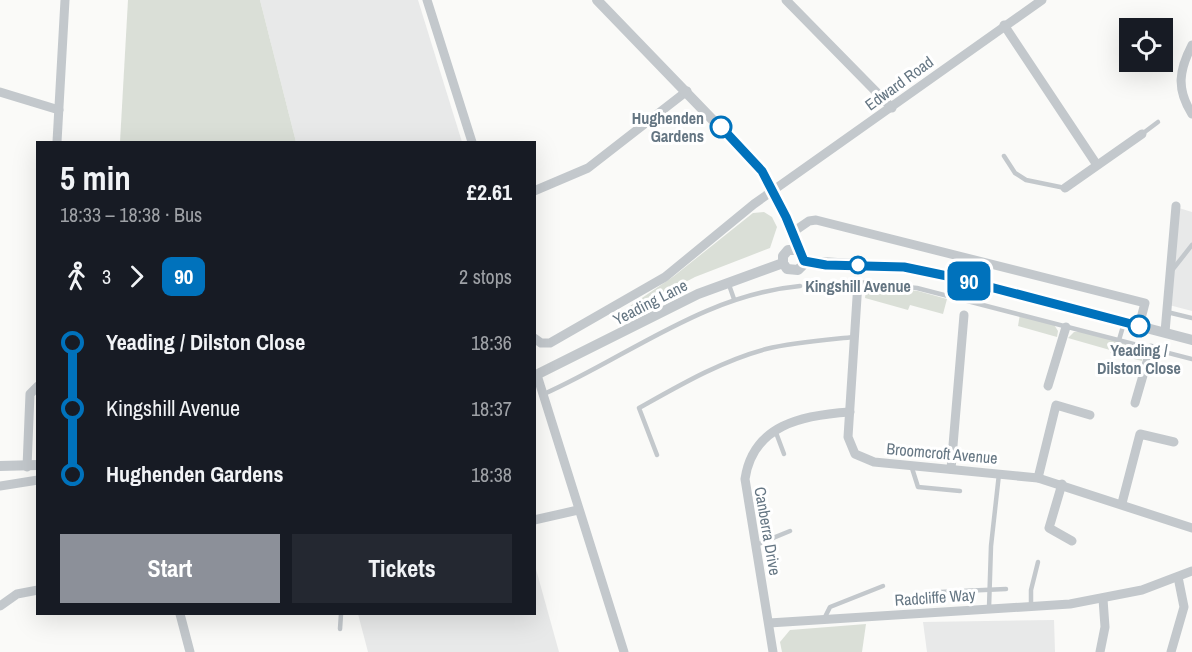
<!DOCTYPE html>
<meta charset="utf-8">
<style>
:root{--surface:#171b24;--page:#242831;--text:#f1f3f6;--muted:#9ea1a6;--accent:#8c9099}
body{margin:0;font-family:"Archivo Narrow",sans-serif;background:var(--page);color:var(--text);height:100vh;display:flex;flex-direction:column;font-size:22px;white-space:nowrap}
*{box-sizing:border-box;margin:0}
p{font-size:20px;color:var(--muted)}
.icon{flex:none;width:33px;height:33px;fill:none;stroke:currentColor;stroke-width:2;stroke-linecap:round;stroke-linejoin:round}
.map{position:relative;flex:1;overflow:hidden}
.side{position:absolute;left:36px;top:141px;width:500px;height:474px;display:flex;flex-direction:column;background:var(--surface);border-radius:0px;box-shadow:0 6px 24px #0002}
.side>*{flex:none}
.badge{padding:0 12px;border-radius:9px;font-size:21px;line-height:39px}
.tools{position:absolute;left:1119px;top:18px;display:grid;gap:12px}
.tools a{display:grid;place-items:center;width:54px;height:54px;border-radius:0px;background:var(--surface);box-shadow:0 6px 24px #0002;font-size:30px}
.map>.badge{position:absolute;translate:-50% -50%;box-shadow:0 0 0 3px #fff}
.legs{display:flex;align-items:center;gap:9px;height:66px;padding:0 24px;font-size:20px}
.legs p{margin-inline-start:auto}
.summary{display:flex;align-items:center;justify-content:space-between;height:102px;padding:0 24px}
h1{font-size:33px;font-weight:700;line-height:45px}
.action{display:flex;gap:12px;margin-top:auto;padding:12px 24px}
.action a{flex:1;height:69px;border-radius:0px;background:var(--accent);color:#fff;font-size:24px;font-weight:700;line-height:69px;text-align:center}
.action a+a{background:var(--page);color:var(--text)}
ul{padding:0 24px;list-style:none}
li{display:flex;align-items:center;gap:21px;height:66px;font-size:22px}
li i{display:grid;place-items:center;width:9px;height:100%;margin:0 8px;background:currentColor}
li i::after{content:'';width:15px;height:15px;margin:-8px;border:4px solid;border-radius:50%;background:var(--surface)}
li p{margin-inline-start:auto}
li:first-child i{background:linear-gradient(#0000 50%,currentColor 0)}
li:last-child i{background:linear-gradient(currentColor 50%,#0000 0)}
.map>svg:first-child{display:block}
.built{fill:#e8e9e9}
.green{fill:#dadfd7}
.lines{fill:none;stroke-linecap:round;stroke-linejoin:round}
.service{stroke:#c3c8cc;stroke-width:4.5}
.minor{stroke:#c3c8cc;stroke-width:9}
.tertiary{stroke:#c3c8cc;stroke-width:10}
.line-1-casing{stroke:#fff;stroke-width:14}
.line-1{stroke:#0072bc;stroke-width:9}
.stop-1-dot{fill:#fff;stroke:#0072bc;stroke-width:3}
.labels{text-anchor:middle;stroke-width:6;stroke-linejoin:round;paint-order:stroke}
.street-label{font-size:16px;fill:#657683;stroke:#fff}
.stop-label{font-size:16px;font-weight:bold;fill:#657683;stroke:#fff}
</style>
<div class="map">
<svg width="1192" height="652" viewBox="0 0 1192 652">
<rect width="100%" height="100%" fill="#fafaf8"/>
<g class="built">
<polygon points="260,0 418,0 462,142 296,142"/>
<polygon points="1179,208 1192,212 1192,311 1169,305"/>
<polygon points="534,562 559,652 368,652 358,614 534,614"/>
<polygon points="1054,620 1055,652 927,652 923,622"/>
</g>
<g class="green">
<polygon points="128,0 260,0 296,142 120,142"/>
<polygon points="764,212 772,217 777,227 770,248 695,277 625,314 623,311 674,276 753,213"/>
<polygon points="873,286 918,291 947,299 943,314 910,305 908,310 865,298 866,290"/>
<polygon points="1020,314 1053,323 1058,331 1057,337 1018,326"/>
<polygon points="1083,331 1138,346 1143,354 1142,361 1110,353 1110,350 1068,338 1074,332"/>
<polygon points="866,624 862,652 782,652 780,642 790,630"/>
</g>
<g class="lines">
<g class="service">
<polyline points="1142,134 1158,122"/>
<polyline points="1004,156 1015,173 1026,180 1065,188"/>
<polyline points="1173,269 1192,245"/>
<polyline points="728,282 734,299"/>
<polyline points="811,284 858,282 917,288 1192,359"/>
<polyline points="1167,312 1192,318"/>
<polyline points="1119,340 1124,323"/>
<path d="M544,394C629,356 704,295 800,286"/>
<polyline points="775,430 784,454"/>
<path d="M657,455L639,408C680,385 721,361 766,349C795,342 825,340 854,337"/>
<polyline points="911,465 918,487 960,491"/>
<polyline points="756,545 790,531"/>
<polyline points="940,592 1006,589"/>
<polyline points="1031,606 1031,590 1038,562"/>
<polyline points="989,608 991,546 999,474"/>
<polyline points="824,619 830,607 883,586"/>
<polyline points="340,629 341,614"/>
</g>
<g class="minor">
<polyline points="427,0 472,142"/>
<polyline points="786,0 892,108"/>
<polyline points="1004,25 1097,165"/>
<path d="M1192,45C1179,70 1176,89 1192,114"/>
<polyline points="0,92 59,110"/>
<polyline points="57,142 65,0"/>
<polyline points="1065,188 1142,134"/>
<polyline points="534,191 588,168 687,91"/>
<polyline points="793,232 809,221 816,220 1145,303 1139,326"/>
<polyline points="858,282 848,437 855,454 874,462 1038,478 1192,528"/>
<polyline points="1165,332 1176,206"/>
<polyline points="534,338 541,343 550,343 665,277 754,204 1042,0"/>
<polyline points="537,375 624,652"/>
<polyline points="1048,386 1066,327"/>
<polyline points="1135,403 1151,348"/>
<polyline points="27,467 30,394 38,386"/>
<polyline points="951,469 964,315"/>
<polyline points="1038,478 1056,405 1090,415"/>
<polyline points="1062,484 1049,528 1072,541"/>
<polyline points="0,486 38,480"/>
<polyline points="1122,503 1140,434 1174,442"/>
<polyline points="534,520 578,510"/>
<polyline points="0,606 17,594 38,590"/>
<polyline points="180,614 190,652"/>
<polyline points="769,623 1070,604 1142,590 1192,571"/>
<path d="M773,652L745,479C753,425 802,415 850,412"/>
<polyline points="1100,652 1105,627 1103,599"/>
<polyline points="1171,652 1184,607 1178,577"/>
</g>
<g class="tertiary">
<polyline points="597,0 762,171 804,258 803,265 798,270 787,269 783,263 783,256 788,250 798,250"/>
<polyline points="804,261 904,267 952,277 1192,340"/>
<polyline points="534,376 698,294 783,263"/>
<polyline points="0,466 38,465"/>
</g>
</g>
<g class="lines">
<defs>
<polyline id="line-1" points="721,127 762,171 786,217 804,261 826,265 904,267 952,277 1139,326"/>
</defs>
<use href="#line-1" class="line-1-casing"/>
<use href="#line-1" class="line-1"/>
</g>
<g class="stop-1-dot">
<circle cx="721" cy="127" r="10"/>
<circle cx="858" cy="265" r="8"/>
<circle cx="1139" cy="326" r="10"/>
</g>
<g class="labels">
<g class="street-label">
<text transform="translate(899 83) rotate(-36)" y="6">Edward Road</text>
<text transform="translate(650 302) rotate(-27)" y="6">Yeading Lane</text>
<text transform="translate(942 453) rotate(5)" y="6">Broomcroft Avenue</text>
<text transform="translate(768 531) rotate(80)" y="6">Canberra Drive</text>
<text transform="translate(935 597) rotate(-4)" y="6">Radcliffe Way</text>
</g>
<g class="stop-label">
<text x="704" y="124" text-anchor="end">Hughenden<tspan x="704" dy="18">Gardens</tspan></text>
<text x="858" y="292">Kingshill Avenue</text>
<text x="1139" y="356">Yeading /<tspan x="1139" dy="18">Dilston Close</tspan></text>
</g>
</g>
</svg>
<div class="tools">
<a><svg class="icon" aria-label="locate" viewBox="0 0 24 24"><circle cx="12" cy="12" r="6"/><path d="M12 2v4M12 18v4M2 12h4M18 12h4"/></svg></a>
</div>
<b class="badge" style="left:969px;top:281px;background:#0072bc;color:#fff">90</b>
<section class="side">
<div class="summary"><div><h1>5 min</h1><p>18:33 – 18:38 · Bus</p></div><b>£2.61</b></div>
<div class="legs"><svg class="icon" aria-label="walk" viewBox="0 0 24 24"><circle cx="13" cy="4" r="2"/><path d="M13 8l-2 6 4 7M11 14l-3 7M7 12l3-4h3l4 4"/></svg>3<svg class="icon" aria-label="forward" viewBox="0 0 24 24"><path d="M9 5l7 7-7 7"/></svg><b class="badge" style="background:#0072bc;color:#fff">90</b><p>2 stops</p></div>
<ul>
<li><i style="color:#0072bc"></i><b>Yeading / Dilston Close</b><p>18:36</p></li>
<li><i style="color:#0072bc"></i><span>Kingshill Avenue</span><p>18:37</p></li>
<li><i style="color:#0072bc"></i><b>Hughenden Gardens</b><p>18:38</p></li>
</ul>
<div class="action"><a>Start</a><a>Tickets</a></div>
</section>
</div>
